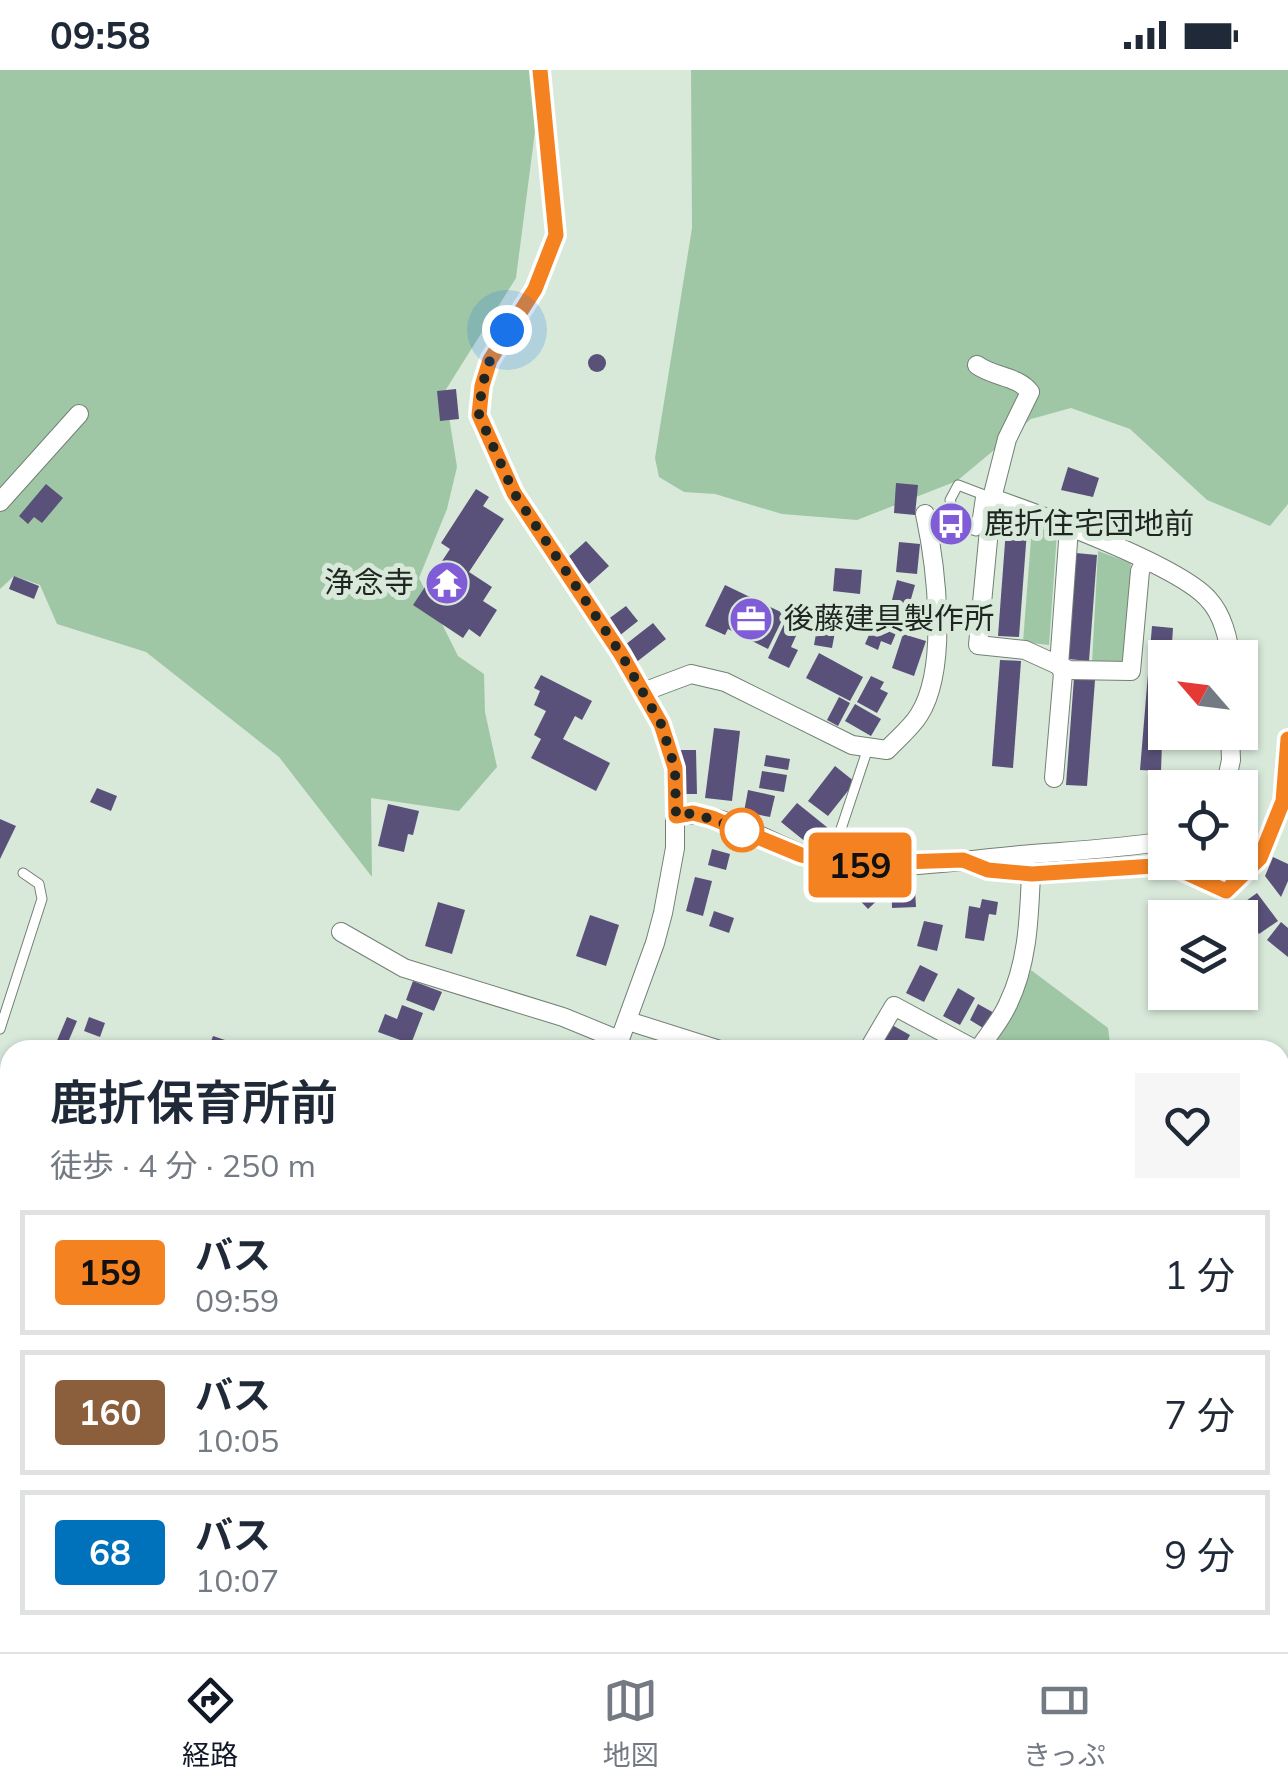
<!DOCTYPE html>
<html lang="ja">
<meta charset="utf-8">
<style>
:root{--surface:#fff;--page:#f6f6f7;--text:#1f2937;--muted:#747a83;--line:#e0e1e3;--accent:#111827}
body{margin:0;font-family:Mulish,"Noto Sans JP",sans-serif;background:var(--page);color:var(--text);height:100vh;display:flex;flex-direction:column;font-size:38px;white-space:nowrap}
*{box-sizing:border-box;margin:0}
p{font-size:32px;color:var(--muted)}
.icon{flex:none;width:55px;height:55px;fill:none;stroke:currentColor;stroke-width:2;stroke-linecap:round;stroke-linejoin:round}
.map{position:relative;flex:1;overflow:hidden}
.details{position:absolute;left:0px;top:970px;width:1290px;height:612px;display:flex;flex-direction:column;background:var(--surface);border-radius:30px 30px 0 0;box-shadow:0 2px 8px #0004}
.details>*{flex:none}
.badge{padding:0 20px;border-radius:8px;font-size:35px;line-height:65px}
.needle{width:65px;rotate:298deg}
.controls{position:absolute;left:1148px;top:570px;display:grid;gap:20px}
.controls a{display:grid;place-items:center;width:110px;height:110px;border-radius:0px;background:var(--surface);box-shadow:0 2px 8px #0004;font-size:50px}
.you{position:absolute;width:50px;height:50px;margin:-25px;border:8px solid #fff;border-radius:50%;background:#1a73e8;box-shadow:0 0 0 15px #1a73e833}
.map>.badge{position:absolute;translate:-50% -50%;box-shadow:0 0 0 5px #fff}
.round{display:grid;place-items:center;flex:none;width:105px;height:105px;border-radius:0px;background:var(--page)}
.overview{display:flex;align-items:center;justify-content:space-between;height:170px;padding:0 50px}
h1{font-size:48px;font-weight:600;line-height:75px}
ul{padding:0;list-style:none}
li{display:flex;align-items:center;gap:30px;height:125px;margin:0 20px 15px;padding:0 30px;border:5px solid var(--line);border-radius:0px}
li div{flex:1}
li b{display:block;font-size:38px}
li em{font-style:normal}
li .badge{min-width:110px;font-weight:700;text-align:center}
.status{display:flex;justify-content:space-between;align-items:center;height:70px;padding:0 50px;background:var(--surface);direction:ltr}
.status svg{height:28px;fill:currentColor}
.tab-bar{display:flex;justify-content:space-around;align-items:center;height:140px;border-top:2px solid var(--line);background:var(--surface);font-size:28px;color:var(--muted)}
.tab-bar a{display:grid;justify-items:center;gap:5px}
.tab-bar .selected{color:var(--accent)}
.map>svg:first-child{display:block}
.green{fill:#a0c7a5}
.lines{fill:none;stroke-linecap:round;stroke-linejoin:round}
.river{stroke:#6b9171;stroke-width:30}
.building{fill:#595179}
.lane-casing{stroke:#728074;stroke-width:11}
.street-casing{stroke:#728074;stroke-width:20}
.primary-casing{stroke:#fff;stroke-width:32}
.lane{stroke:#fff;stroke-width:9}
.street{stroke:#fff;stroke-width:18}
.primary{stroke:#a9f3ba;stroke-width:30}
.line-casing{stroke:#fff;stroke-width:22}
.line{stroke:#f58220;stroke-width:15}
.walk{stroke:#1f2520;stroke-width:10;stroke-dasharray:0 18}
.stop-dot{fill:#fff;stroke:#f58220;stroke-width:5}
.labels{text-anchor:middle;stroke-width:10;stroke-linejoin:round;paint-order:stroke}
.poi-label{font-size:30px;fill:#1f2520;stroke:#d8e9da;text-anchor:start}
</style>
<div class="status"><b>09:58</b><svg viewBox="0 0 49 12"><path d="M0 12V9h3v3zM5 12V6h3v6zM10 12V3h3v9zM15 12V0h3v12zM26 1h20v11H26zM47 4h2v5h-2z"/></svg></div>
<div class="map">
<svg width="1288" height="1582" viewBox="0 0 1288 1582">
<rect width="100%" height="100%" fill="#d8e9da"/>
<g class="green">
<polygon points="0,0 543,0 516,208 445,321 457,397 447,439 419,508 458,586 484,604 485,642 497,697 459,741 371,728 372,807 279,687 146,582 57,554 40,515 14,506 0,519"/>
<polygon points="691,0 1288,0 1288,434 1270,456 1207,430 1130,359 1071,338 1031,349 957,411 857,450 782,444 715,424 684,422 659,407 655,388 692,158"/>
<polygon points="1032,456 1057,463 1049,575 1023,572"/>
<polygon points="1098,481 1131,493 1122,595 1092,593"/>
<polygon points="1031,900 1108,958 1111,980 997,980 995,974 1022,925"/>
<polygon points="1288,1250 1288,1412 1280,1408 1280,1259"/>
<polygon points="148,1573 148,1572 423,1573 414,1582 142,1582"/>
</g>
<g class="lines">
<g class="river">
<polyline points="0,1056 10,1060"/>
<polyline points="1184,1572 1194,1582"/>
</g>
</g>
<g class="building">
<circle cx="597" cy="293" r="9"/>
<polygon points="456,319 459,349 440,351 437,321"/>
<polygon points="1068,397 1099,408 1093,427 1061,420"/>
<polygon points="896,413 918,415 915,445 894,443"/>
<polygon points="46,414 63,428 42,453 34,447 28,454 19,446"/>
<polygon points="476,419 489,427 483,436 504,449 469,502 492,517 483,531 497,540 480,567 469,559 463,568 413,535 450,479 441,473"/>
<polygon points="1006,459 1027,461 1019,567 998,566"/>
<polygon points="586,471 609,496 589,514 566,489"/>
<polygon points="899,472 920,474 917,504 896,502"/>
<polygon points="1076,483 1097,485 1089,591 1068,589"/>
<polygon points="835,498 862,500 860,524 833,521"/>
<polygon points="14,506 39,516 34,529 9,519"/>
<polygon points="897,510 915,515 905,550 888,546"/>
<polygon points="725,515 785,544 768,579 728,559 725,565 705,556"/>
<polygon points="626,536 638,551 619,566 607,550"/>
<polygon points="821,537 839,541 832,578 814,575"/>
<polygon points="786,550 800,557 791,577 798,580 789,598 768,588"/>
<polygon points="875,551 897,561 891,575 881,571 878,580 865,574"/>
<polygon points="653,553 666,569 634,594 621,578"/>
<polygon points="1152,556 1173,558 1171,588 1165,588 1161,701 1140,700"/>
<polygon points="903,564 926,571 914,606 892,598"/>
<polygon points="819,583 863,607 850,631 806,608"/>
<polygon points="1000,590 1021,591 1013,698 992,696"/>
<polygon points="541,605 592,631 582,650 575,646 563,669 610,693 596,721 531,688 541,669 534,665 546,641 534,635 540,621 534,618"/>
<polygon points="871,606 884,612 880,619 888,623 877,643 857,632"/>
<polygon points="1074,608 1095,610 1087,716 1066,715"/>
<polygon points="839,627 850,633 838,656 827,650"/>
<polygon points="855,634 881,649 871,666 845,651"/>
<polygon points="714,658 740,661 732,731 705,728"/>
<polygon points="678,680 696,680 697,724 679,724"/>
<polygon points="766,685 790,689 788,700 764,696"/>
<polygon points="835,696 855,712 828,746 808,731"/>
<polygon points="762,701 787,705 784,722 759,718"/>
<polygon points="97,718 117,726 111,741 90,732"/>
<polygon points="748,720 775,726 770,747 744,742"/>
<polygon points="797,733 828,758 812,777 781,752"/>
<polygon points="388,734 419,741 413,765 408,764 404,782 378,776"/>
<polygon points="0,749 16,756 0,789"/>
<polygon points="889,767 890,781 866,781 866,768"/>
<polygon points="712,779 730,784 726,800 708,795"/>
<polygon points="1273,787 1288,794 1288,811 1281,827 1265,806"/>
<polygon points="914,804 916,837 892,838 891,805"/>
<polygon points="863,806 882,826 868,839 849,819"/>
<polygon points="695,807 712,811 703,846 686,841"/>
<polygon points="1257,823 1278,851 1259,864 1239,836"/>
<polygon points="982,829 998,832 996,845 989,844 984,871 965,868 969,836 980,838"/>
<polygon points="438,832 465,840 452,884 425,876"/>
<polygon points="714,841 734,848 729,863 709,856"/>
<polygon points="590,845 619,855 606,896 576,886"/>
<polygon points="924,851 943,855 937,881 917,876"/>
<polygon points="1281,852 1288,858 1288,887 1267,870"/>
<polygon points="920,895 938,904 924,932 906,923"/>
<polygon points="413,911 442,922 434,941 406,930"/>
<polygon points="958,918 975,928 960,955 943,946"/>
<polygon points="978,934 996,944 992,952 987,950 983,958 970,950"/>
<polygon points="402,935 423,943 411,974 378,962 385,944 397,949"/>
<polygon points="67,947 77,951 66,977 56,973"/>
<polygon points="89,947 105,953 100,967 84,961"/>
<polygon points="892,955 910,965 902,980 882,980 880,979"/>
<polygon points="213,966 234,973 232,980 208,980"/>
<polygon points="1280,1139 1288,1148 1288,1198 1280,1189"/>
<polygon points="10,1202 10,1255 0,1250 0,1217"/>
<polygon points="827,1572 869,1572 863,1582 821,1582"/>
<polygon points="954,1572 981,1572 977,1582 950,1582"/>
</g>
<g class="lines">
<defs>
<g id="lane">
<polyline points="977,451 981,424"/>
<polyline points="989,454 977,451 976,461 959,456 950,430 958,415 992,428"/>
<polyline points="823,791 840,762 868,678"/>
<polyline points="0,959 42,829 39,814 23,803"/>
<polyline points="0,1382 10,1368"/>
<polyline points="106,1582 114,1572"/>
</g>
<g id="street">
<polyline points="540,0 556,165 535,219 490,290 482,316 479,345 514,423 621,584 661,654 675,698 675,778 663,843 655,873 616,980"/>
<path d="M977,295C993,307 1018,306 1030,322L1007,369L992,428L978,575L1025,580L1069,600L1131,601L1140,501L1145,491"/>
<path d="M992,428C1038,444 1181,496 1209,530C1222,544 1229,569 1230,588"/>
<polyline points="0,432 79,344"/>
<path d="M643,622L691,604L725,612L852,675L887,680C897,669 911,658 919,645C949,598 936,496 925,444"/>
<polyline points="1054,708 1063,603 1059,595 1069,458"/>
<polyline points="1225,718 1231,690 1230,662"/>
<path d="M676,746C725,736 784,786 836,794C892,802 962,790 1020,785C1068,781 1117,779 1165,771"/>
<path d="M972,794L988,800L1031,804C1029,848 1028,893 1008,934C1001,950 988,965 978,980"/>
<polyline points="1031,804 1169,795 1226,821 1259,787 1283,731 1288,669"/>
<polyline points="341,862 404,898 563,947 619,970"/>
<polyline points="628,951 720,980"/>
<polyline points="868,980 894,936 976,980"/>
<polyline points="0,1152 10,1156"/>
<polyline points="1280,1537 1288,1540"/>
<polyline points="568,1572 570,1582"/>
<polyline points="492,1578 502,1582"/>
<polyline points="439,1582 444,1572"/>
<polyline points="583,1582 586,1572"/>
<polyline points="812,1582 818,1572"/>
</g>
<g id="primary">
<polyline points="0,1020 10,1024"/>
<polyline points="1062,1572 1085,1582"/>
</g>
</defs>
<use href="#lane" class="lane-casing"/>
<use href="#street" class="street-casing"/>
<use href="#primary" class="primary-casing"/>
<use href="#lane" class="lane"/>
<use href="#street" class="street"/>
<use href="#primary" class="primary"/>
</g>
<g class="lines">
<defs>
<polyline id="line" points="540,0 556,165 535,219 490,290 482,316 479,345 514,423 621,584 661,654 675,698 676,746 693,743 712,748 801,785 840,794 963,790 988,800 1032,804 1169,795 1226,821 1260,788 1283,731 1288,669"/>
</defs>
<use href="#line" class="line-casing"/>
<use href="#line" class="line"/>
<polyline class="walk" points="507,260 490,290 482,316 479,345 514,423 621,584 661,654 675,698 676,746 693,743 742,760"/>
</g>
<defs>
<symbol id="bus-disc" viewBox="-11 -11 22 22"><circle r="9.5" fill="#805dd7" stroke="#d8e9da"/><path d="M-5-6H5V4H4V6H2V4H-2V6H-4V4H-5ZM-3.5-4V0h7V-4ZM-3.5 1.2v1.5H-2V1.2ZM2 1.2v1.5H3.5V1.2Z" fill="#fff"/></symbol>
<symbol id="temple-disc" viewBox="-11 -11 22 22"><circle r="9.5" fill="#805dd7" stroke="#d8e9da"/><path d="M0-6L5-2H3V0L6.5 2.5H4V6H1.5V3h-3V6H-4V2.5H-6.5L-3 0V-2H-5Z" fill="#fff"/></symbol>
<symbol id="office-disc" viewBox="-11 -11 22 22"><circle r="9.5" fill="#805dd7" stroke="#d8e9da"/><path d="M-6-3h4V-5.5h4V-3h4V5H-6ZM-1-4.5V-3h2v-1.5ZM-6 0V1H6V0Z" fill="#fff"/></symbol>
</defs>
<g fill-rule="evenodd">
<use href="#bus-disc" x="926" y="429" width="50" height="50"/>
<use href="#temple-disc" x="422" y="488" width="50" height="50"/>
<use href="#office-disc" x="726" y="524" width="50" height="50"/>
</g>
<circle class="stop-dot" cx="742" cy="760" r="20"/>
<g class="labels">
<g class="poi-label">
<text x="984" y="464">鹿折住宅団地前</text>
<text x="414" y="523" text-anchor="end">浄念寺</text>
<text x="784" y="559">後藤建具製作所</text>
</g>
</g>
</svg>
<div class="controls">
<a><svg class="needle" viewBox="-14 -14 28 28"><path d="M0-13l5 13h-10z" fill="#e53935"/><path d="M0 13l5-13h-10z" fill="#747a83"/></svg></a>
<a><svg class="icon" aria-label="locate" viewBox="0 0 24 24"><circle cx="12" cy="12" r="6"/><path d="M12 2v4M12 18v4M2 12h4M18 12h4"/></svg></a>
<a><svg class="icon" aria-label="layers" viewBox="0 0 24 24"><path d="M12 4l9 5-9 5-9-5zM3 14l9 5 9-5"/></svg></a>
</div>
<div class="you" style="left:507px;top:260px"></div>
<b class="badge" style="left:860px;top:795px;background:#f58220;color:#111">159</b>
<section class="details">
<div class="overview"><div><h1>鹿折保育所前</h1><p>徒歩 · 4 分 · 250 m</p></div><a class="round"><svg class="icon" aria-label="heart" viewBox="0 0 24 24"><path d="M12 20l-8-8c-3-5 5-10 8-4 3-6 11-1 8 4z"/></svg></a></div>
<ul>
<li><span class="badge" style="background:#f58220;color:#111">159</span><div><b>バス</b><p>09:59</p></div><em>1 分</em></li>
<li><span class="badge" style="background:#8b5e3c;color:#fff">160</span><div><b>バス</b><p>10:05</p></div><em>7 分</em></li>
<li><span class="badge" style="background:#0072bc;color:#fff">68</span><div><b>バス</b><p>10:07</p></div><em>9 分</em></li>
</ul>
</section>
</div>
<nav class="tab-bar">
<a class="selected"><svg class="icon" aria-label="directions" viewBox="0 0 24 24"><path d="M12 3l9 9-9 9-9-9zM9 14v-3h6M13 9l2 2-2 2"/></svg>経路</a>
<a><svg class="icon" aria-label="map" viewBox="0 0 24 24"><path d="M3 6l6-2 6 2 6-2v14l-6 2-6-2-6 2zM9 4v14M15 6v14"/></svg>地図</a>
<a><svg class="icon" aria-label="tickets" viewBox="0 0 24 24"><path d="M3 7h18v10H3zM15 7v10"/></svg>きっぷ</a>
</nav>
